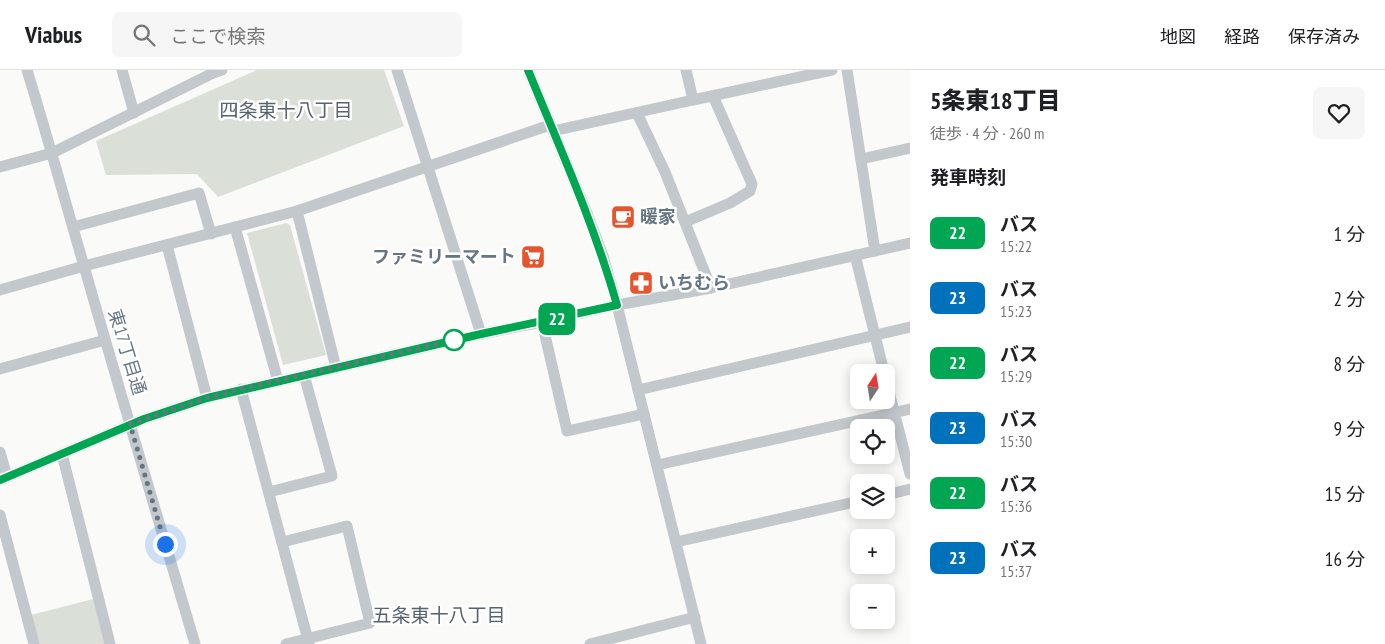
<!DOCTYPE html>
<html lang="ja">
<meta charset="utf-8">
<style>
:root{--surface:#fff;--page:#f6f6f6;--text:#202124;--muted:#757577;--line:#e0e0e0}
body{margin:0;font-family:"PT Sans Narrow","Noto Sans JP",sans-serif;background:var(--page);color:var(--text);height:100vh;display:flex;flex-direction:column;font-size:19px;white-space:nowrap}
*{box-sizing:border-box;margin:0}
p{font-size:16px;color:var(--muted)}
.icon{flex:none;width:28px;height:28px;fill:none;stroke:currentColor;stroke-width:2;stroke-linecap:round;stroke-linejoin:round}
.map{position:relative;flex:1;overflow:hidden}
.details{display:flex;flex-direction:column;background:var(--surface);width:475px}
.details>*{flex:none}
.badge{padding:0 10px;border-radius:8px;font-size:18px;line-height:32px}
.needle{width:32px;rotate:12deg}
.fabs{position:absolute;left:850px;top:294px;display:grid;gap:10px}
.fabs a{display:grid;place-items:center;width:45px;height:45px;border-radius:8px;background:var(--surface);box-shadow:0 2px 12px #0003;font-size:25px}
.you{position:absolute;width:25px;height:25px;margin:-12px;border:4px solid #fff;border-radius:50%;background:#1a73e8;box-shadow:0 0 0 8px #1a73e833}
.map>.badge{position:absolute;translate:-50% -50%;box-shadow:0 0 0 2px #fff}
h2{padding:0 20px;font-size:19px;line-height:45px}
.round{display:grid;place-items:center;flex:none;width:52px;height:52px;border-radius:8px;background:var(--page)}
.headline{display:flex;align-items:center;justify-content:space-between;height:85px;padding:0 20px}
h1{font-size:24px;font-weight:800;line-height:38px}
ul{padding:0;list-style:none}
li{display:flex;align-items:center;gap:15px;height:65px;padding:0 20px}
li div{flex:1}
li b{display:block;font-size:19px}
li em{font-style:normal}
li .badge{min-width:55px;font-weight:700;text-align:center}
header{display:flex;align-items:center;gap:30px;box-sizing:border-box;height:70px;padding:0 25px;background:var(--surface);border-bottom:1px solid var(--line)}
header strong{font-size:24px}
nav{display:flex;gap:28px;margin-inline-start:auto;font-size:18px}
.search{width:350px;height:45px;background:var(--page);display:flex;align-items:center;gap:12px;box-sizing:border-box;padding:0 18px;border-radius:8px;color:var(--muted);font-size:19px}
main{display:flex;flex:1;min-height:0}
.map>svg:first-child{display:block}
.green{fill:#dadfd7}
.lines{fill:none;stroke-linecap:round;stroke-linejoin:round}
.minor{stroke:#c3c8cc;stroke-width:11}
.line-casing{stroke:#fff;stroke-width:11}
.line{stroke:#00a651;stroke-width:8}
.walk{stroke:#657683;stroke-width:5;stroke-dasharray:0 9}
.stop-dot{fill:#fff;stroke:#00a651;stroke-width:2.5}
.labels{text-anchor:middle;stroke-width:5;stroke-linejoin:round;paint-order:stroke}
.poi-label{font-size:18px;font-weight:bold;fill:#657683;stroke:#fff;text-anchor:start}
.street-label{font-size:18px;fill:#657683;stroke:#fff}
.neighbourhood-label{font-size:19px;fill:#57646e;stroke:#fff}
</style>
<header>
<strong>Viabus</strong>
<div class="search"><svg class="icon" aria-label="search" viewBox="0 0 24 24"><circle cx="10" cy="10" r="6"/><path d="M15 15l6 6"/></svg>ここで検索</div>
<nav><a>地図</a><a>経路</a><a>保存済み</a></nav>
</header>
<main>
<div class="map">
<svg width="910" height="574" viewBox="0 0 910 574">
<rect width="100%" height="100%" fill="#fafaf8"/>
<g class="green">
<polygon points="257,0 384,0 404,56 218,127 197,104 106,105 96,71"/>
<polygon points="286,153 290,155 326,285 283,295 247,163"/>
<polygon points="93,529 105,574 39,574 31,545"/>
</g>
<g class="lines">
<g class="minor">
<path d="M27,0C47,65 65,131 84,196C120,323 158,448 195,574"/>
<polyline points="122,0 134,43"/>
<polyline points="397,0 481,264"/>
<polyline points="528,0 585,138 603,186 617,235 701,574"/>
<polyline points="686,0 693,30 832,0"/>
<polyline points="847,0 875,181"/>
<polyline points="637,43 665,102 711,218"/>
<polyline points="553,61 693,30"/>
<polyline points="861,89 910,78"/>
<polyline points="0,97 52,83 213,3 222,0"/>
<polyline points="297,141 336,298"/>
<polyline points="685,152 730,133 750,121 752,114 713,26"/>
<polyline points="73,157 199,123 211,164"/>
<polyline points="235,157 278,311"/>
<polyline points="167,175 207,328"/>
<polyline points="855,185 884,302"/>
<polyline points="0,220 84,196 297,141 550,55"/>
<polyline points="542,252 567,361 644,344"/>
<polyline points="0,299 105,270"/>
<polyline points="886,310 910,404"/>
<polyline points="241,319 309,574"/>
<polyline points="638,320 910,257"/>
<polyline points="0,382 7,407"/>
<polyline points="62,384 110,574"/>
<polyline points="657,395 910,339"/>
<polyline points="0,410 144,349 207,328 481,264 542,252 617,235 711,218 910,173"/>
<polyline points="269,422 332,406 304,305"/>
<polyline points="886,425 910,419"/>
<polyline points="0,445 34,574"/>
<polyline points="282,472 347,456 370,553 286,574"/>
<polyline points="676,472 859,431"/>
<polyline points="590,574 695,547"/>
</g>
</g>
<g class="lines">
<defs>
<path id="line" d="M0,410L144,349L207,328L481,264L617,235C594,154 560,78 528,0"/>
</defs>
<use href="#line" class="line-casing"/>
<use href="#line" class="line"/>
<polyline class="walk" points="165,474 130,354 207,328 241,319 454,270"/>
</g>
<defs>
<symbol id="cafe-square" viewBox="-11 -11 22 22"><rect x="-9" y="-9" width="18" height="18" rx="4" fill="#e4572e" stroke="#fff"/><path d="M-5.5-4.5H6V0H3Q3 3.5 0 3.5H-2.5Q-5.5 3.5-5.5 0ZM3-3.2v2h1.7v-2ZM-6 4.5H4V6H-6Z" fill="#fff"/></symbol>
<symbol id="supermarket-square" viewBox="-11 -11 22 22"><rect x="-9" y="-9" width="18" height="18" rx="4" fill="#e4572e" stroke="#fff"/><path d="M-6-5.5h2.5l.6 2H6L4.5 2H-2.5L-4.4-4H-6ZM-1.5 3.2a1.3 1.3 0 1 0 .1 0ZM3 3.2a1.3 1.3 0 1 0 .1 0Z" fill="#fff"/></symbol>
<symbol id="pharmacy-square" viewBox="-11 -11 22 22"><rect x="-9" y="-9" width="18" height="18" rx="4" fill="#e4572e" stroke="#fff"/><path d="M-2-6h4v4h4v4h-4v4h-4v-4h-4v-4h4Z" fill="#fff"/></symbol>
</defs>
<g fill-rule="evenodd">
<use href="#cafe-square" x="609" y="133" width="28" height="28"/>
<use href="#supermarket-square" x="519" y="173" width="28" height="28"/>
<use href="#pharmacy-square" x="627" y="199" width="28" height="28"/>
</g>
<circle class="stop-dot" cx="454" cy="270" r="10"/>
<g class="labels">
<g class="poi-label">
<text x="640" y="153">暖家</text>
<text x="516" y="193" text-anchor="end">ファミリーマート</text>
<text x="658" y="219">いちむら</text>
</g>
<g class="street-label">
<text transform="translate(127 282) rotate(73)" y="6">東17丁目通</text>
</g>
<g class="neighbourhood-label">
<text x="286" y="47">四条東十八丁目</text>
<text x="439" y="552">五条東十八丁目</text>
</g>
</g>
</svg>
<div class="fabs">
<a><svg class="needle" viewBox="-14 -14 28 28"><path d="M0-13l5 13h-10z" fill="#e53935"/><path d="M0 13l5-13h-10z" fill="#757577"/></svg></a>
<a><svg class="icon" aria-label="locate" viewBox="0 0 24 24"><circle cx="12" cy="12" r="6"/><path d="M12 2v4M12 18v4M2 12h4M18 12h4"/></svg></a>
<a><svg class="icon" aria-label="layers" viewBox="0 0 24 24"><path d="M12 4l9 5-9 5-9-5zM3 14l9 5 9-5"/></svg></a>
<a>+</a>
<a>−</a>
</div>
<div class="you" style="left:165px;top:474px"></div>
<b class="badge" style="left:557px;top:249px;background:#00a651;color:#fff">22</b>
</div>
<section class="details">
<div class="headline"><div><h1>5条東18丁目</h1><p>徒歩 · 4 分 · 260 m</p></div><a class="round"><svg class="icon" aria-label="heart" viewBox="0 0 24 24"><path d="M12 20l-8-8c-3-5 5-10 8-4 3-6 11-1 8 4z"/></svg></a></div>
<h2>発車時刻</h2>
<ul>
<li><span class="badge" style="background:#00a651;color:#fff">22</span><div><b>バス</b><p>15:22</p></div><em>1 分</em></li>
<li><span class="badge" style="background:#0072bc;color:#fff">23</span><div><b>バス</b><p>15:23</p></div><em>2 分</em></li>
<li><span class="badge" style="background:#00a651;color:#fff">22</span><div><b>バス</b><p>15:29</p></div><em>8 分</em></li>
<li><span class="badge" style="background:#0072bc;color:#fff">23</span><div><b>バス</b><p>15:30</p></div><em>9 分</em></li>
<li><span class="badge" style="background:#00a651;color:#fff">22</span><div><b>バス</b><p>15:36</p></div><em>15 分</em></li>
<li><span class="badge" style="background:#0072bc;color:#fff">23</span><div><b>バス</b><p>15:37</p></div><em>16 分</em></li>
</ul>
</section>
</main>
